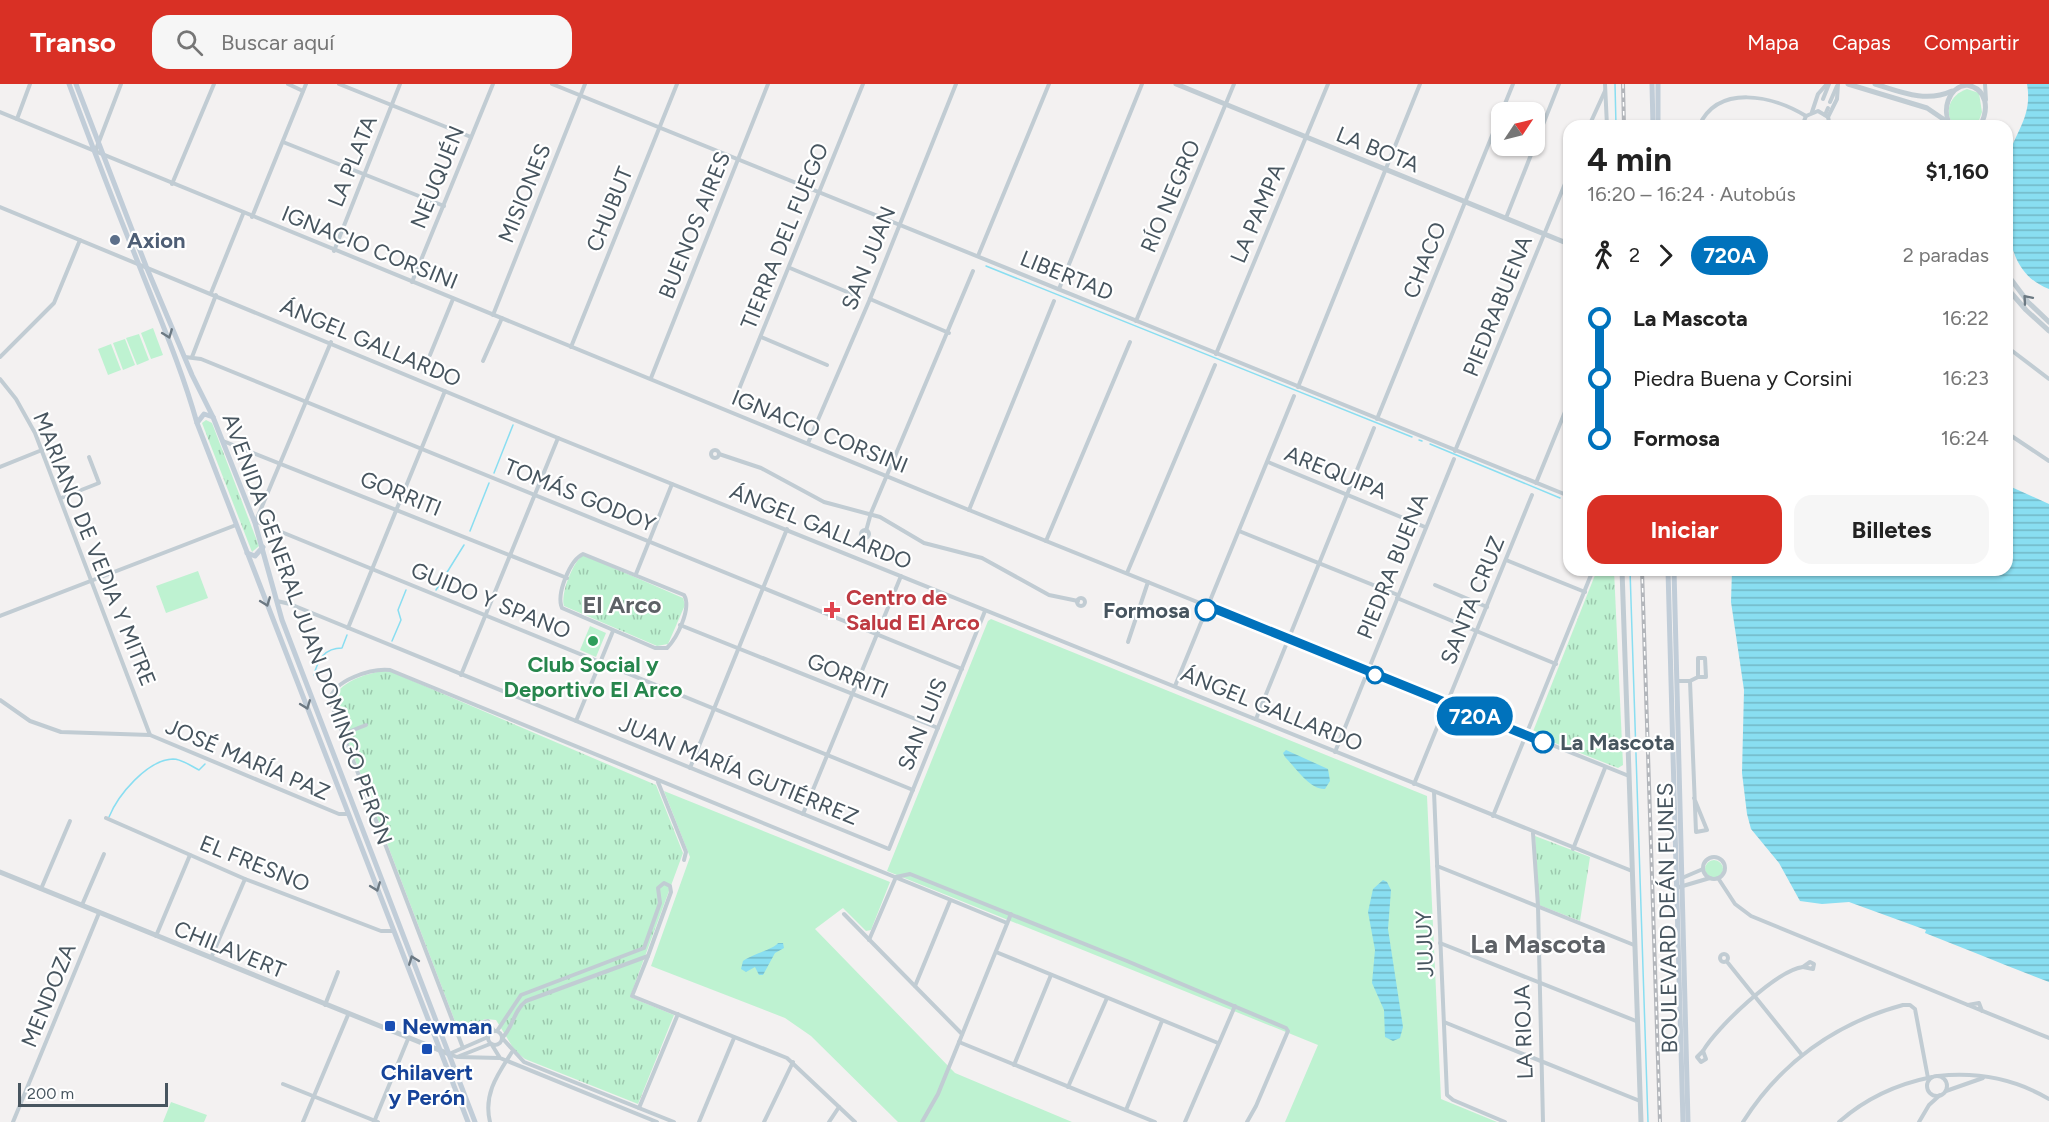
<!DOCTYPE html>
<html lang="es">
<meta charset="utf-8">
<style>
:root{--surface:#fff;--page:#f6f6f6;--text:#222;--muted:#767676;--accent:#d93025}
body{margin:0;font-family:Figtree,sans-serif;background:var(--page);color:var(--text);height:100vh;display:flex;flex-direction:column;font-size:22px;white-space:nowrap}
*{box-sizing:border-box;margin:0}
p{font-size:20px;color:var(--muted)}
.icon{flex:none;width:33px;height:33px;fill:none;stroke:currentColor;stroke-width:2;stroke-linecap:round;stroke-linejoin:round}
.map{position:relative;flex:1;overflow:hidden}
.sheet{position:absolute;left:1563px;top:36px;width:450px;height:456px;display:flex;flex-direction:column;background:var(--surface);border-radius:18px;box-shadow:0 2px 4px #0004}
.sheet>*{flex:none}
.badge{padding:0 12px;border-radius:20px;font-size:21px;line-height:39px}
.needle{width:39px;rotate:55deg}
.fabs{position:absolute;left:1491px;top:18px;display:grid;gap:12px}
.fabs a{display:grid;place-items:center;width:54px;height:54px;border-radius:12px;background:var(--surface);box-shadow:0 2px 4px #0004;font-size:30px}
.scale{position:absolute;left:18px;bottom:15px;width:150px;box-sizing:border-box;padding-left:6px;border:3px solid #47555f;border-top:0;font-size:16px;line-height:21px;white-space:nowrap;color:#47555f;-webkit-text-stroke:4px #fff;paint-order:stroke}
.map>.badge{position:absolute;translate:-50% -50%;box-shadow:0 0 0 3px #fff}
.legs{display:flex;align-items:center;gap:9px;height:66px;padding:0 24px;font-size:20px}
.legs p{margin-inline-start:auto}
.headline{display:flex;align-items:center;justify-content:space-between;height:102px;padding:0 24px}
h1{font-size:33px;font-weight:700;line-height:45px}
.button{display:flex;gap:12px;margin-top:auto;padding:12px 24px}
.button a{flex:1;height:69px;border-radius:18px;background:var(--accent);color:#fff;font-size:24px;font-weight:700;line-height:69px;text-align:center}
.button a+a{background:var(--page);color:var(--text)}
ul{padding:0 24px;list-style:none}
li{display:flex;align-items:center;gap:21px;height:60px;font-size:22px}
li i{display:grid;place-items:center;width:9px;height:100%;margin:0 8px;background:currentColor}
li i::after{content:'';width:15px;height:15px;margin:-8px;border:4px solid;border-radius:50%;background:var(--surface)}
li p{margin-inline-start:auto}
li:first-child i{background:linear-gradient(#0000 50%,currentColor 0)}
li:last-child i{background:linear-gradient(currentColor 50%,#0000 0)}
header{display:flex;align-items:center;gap:36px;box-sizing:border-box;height:84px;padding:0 30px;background:var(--accent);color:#fff}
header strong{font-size:28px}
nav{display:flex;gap:33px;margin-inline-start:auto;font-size:21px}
.search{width:420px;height:54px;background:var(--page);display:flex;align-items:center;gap:15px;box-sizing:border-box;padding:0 21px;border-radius:18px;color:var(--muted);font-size:22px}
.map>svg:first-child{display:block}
.grass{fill:#bef2d1}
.park{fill:url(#park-tufts)}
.water{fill:url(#water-rules)}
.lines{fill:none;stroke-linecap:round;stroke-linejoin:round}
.stream{stroke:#89def1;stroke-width:1.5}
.minor{stroke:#c1ccd3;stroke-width:4}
.tertiary{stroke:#c1ccd3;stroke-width:5}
.secondary{stroke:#c1cdd8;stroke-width:5}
.rail-casing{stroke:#b3b6bb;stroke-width:4}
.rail{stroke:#fff;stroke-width:1.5;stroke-dasharray:4.5;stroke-linecap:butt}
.oneway{stroke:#6c7982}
.oneway2{stroke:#6c7983}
.line-1-casing{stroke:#fff;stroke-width:14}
.line-1{stroke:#0072bc;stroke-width:9}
.service-dot{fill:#5c6f8a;stroke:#fff;stroke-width:2}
.health-dot{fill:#e0444e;stroke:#fff;stroke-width:2}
.stop-1-dot{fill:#fff;stroke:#0072bc;stroke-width:3}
.leisure-dot{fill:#2e9e5b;stroke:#fff;stroke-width:2}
.transit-dot{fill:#1a4fb4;stroke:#fff;stroke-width:2}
.labels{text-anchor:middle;stroke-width:4.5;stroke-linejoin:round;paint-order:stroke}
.street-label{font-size:22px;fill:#47555f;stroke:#fff}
.service-label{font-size:22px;font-weight:bold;fill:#4e5e75;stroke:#fff;text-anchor:start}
.health-label{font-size:22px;font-weight:bold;fill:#be3a42;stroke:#fff;text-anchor:start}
.stop-label{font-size:22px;font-weight:bold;fill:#47555f;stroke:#fff;text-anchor:end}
.leisure-label{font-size:22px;font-weight:bold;fill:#27864d;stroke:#fff}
.transit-label{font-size:22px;font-weight:bold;fill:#164399;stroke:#fff;text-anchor:start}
.neighbourhood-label{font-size:24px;font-weight:bold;fill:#5d6166;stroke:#fff}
.quarter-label{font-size:26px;font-weight:bold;fill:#5d6166;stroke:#fff}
</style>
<header>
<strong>Transo</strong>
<div class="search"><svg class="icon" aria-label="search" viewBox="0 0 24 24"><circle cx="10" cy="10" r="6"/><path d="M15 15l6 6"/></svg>Buscar aquí</div>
<nav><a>Mapa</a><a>Capas</a><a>Compartir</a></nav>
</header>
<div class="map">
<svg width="2049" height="1038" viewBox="0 0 2049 1038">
<defs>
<pattern id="park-tufts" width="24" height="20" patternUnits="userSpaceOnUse" patternTransform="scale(1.5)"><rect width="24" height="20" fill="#bef2d1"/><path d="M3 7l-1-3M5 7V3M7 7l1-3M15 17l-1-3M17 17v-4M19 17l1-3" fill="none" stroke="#9cc7ad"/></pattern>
<pattern id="water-rules" width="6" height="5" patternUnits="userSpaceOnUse" patternTransform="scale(1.5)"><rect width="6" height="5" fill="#89def1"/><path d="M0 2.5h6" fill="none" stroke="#72b7c6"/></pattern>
</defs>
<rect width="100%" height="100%" fill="#f3f1f1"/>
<g class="grass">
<path d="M1967,5L1979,9L1982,28L1977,42H1954C1943,27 1950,11 1967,5Z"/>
<polygon points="153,244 163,271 151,275 141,249"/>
<polygon points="139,250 149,276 137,281 126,254"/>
<polygon points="125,255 135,281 123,286 113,259"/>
<polygon points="111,260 121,286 108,291 98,265"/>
<polygon points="198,487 208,514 166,529 156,502"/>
<polygon points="991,535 1427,712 1441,1015 1497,1038 1285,1038 1318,961 887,787 988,537"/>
<polygon points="590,542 606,549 596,573 580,566"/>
<polygon points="664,707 890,798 871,846 866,847 843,824 815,845 955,989 1072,1038 898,1038 811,952 785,934 651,882 690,773"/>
<circle cx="1714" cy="785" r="9"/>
<polygon points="171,1018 207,1031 204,1038 163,1038"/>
</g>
<g class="park">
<polygon points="206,336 212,339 259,462 252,468 202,339"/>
<path d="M584,471L683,514L685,521L668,560L657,562L564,522C560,511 573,476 584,471Z"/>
<polygon points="1597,486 1614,486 1623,681 1618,684 1532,650"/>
<path d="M384,587L392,588L656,701L683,769L630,913L674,931L638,1020L525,975L515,967L496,936L486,935L461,943L456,940L333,618C337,598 367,589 384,587Z"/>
<polygon points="1535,752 1590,773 1580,837 1539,821"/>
</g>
<g class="water">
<path d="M2027,0H2049V205C2009,190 2007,147 2007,111C2007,101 2005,88 2007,78C2014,48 2033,34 2027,0Z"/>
<path d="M2007,401L2049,420V898C2007,882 1966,865 1925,849L1926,846L1849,818L1822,820L1800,817L1779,779L1751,745L1747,730L1742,689L1744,606L1731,518L1732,486H2007Z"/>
<path d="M1286,666L1328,685L1330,697L1325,705C1310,706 1295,683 1285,673L1283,669Z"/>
<polygon points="1383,796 1387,798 1391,806 1388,845 1403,943 1400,954 1393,957 1385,953 1384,926 1372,899 1375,866 1368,828 1373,805"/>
<path d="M778,859H783L784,864L775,869L763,891H759L755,883L746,888L741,885L743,877C753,870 774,865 778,859Z"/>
</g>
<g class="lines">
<g class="stream">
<polyline points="1615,0 1616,42"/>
<polyline points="986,182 1412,353"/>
<polyline points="1419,356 1422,357"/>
<polyline points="1430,360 1560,414"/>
<polyline points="494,389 513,341"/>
<polyline points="1568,417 1569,417"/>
<polyline points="470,447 489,399"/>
<polyline points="1630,486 1648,1038"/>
<polyline points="436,506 464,461"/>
<polyline points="392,557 401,536 398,526 406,506"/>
<path d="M314,591C318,575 325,564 342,564L347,551"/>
<path d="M109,733C118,711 147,676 173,675C182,675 191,682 199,686L205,680"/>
</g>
<g class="minor">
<polyline points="288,0 303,7"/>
<polyline points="339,0 471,53"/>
<polyline points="552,0 1569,412"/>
<polyline points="1605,0 1607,42"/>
<polyline points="1985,0 1986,16"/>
<polyline points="1823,15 1829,0"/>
<polyline points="1830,18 1837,2"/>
<polyline points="0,28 969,426 1629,692"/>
<polyline points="1812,28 1818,10 1827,0"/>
<polyline points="1825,31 1828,24"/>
<polyline points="1828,33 1837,15 1838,0"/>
<polyline points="17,35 30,0"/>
<polyline points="1830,40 1838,42"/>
<polyline points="1589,42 1605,7"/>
<path d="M1699,42C1718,0 1772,11 1806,32"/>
<polyline points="1793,42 1802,40"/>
<polyline points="1802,42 1806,32 1818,27 1828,33 1830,42"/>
<polyline points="283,58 444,122"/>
<polyline points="95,68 121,0"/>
<polyline points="172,100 214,0"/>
<polyline points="0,123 558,354 1632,787"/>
<polyline points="252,133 306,0"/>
<polyline points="1506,134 1559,0"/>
<polyline points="334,167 400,0"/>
<polyline points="978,172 1049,0"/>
<polyline points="790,184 852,210"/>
<polyline points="412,198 493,0"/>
<polyline points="1059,205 1142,0"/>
<polyline points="211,209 243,130"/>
<polyline points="870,215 949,249"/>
<polyline points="493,231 585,0"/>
<polyline points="1136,237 1234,0"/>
<polyline points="761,253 827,281"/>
<polyline points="571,263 677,0"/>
<polyline points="2007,263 2049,295"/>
<polyline points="1216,270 1328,0"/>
<polyline points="430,271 453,215"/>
<polyline points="0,273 54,219 80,156"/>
<polyline points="185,273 201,275 962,585"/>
<polyline points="192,273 216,211"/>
<polyline points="483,277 502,234"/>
<polyline points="651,294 768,0"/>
<polyline points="0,295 16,315 35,349 150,651"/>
<polyline points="1298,303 1420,0"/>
<polyline points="735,315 863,0"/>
<polyline points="1377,335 1513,0"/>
<polyline points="2007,349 2049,377"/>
<polyline points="223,357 567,494"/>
<polyline points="808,359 870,215 956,0"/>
<circle cx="715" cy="370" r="4"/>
<polyline points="1455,367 1569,90"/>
<polyline points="719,370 761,384 824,418 880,433 924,459 982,474 1049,511 1078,517"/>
<polyline points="1268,378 1425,443"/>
<polyline points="0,383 42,366"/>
<polyline points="1536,399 1569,318"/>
<polyline points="61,414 99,399 89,373"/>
<polyline points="969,426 1054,217"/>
<polyline points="257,438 913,706"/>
<polyline points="255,439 331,258"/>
<circle cx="865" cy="450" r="4"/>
<polyline points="866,447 871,429 973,187"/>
<polyline points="1239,447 1398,511"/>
<polyline points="1046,457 1130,258"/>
<path d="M583,470L684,511C692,524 677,554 667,564H655L562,524C556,510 570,476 583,470Z"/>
<polyline points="1506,476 1585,508"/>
<polyline points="1127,489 1215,281"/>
<polyline points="636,490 672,400"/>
<polyline points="1435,501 1487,523"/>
<polyline points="1397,514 1556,580"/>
<circle cx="1081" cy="518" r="4"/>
<polyline points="277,517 290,520 889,765 985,527"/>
<polyline points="0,532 236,441"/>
<polyline points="680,541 938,644"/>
<polyline points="348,544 445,307"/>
<polyline points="1128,558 1148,498"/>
<polyline points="461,591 558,354"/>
<polyline points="1678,597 1690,597"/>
<polyline points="1175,602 1294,312"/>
<polyline points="0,616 30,637 61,648 150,651 339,730 348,730"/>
<polyline points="1256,635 1374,344"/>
<polyline points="576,637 613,547"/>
<polyline points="343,650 366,641"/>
<polyline points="1335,668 1454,375"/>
<polyline points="690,684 787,445"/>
<polyline points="658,698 686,768 684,776"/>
<polyline points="1414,700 1532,411"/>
<polyline points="1434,708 1447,1011 1453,1016 1505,1038"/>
<polyline points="1694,714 1707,746 1696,748 1690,597 1698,593 1706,593 1705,574 1698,574 1698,593"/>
<polyline points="803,730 901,492"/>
<polyline points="1493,732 1593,486"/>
<polyline points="106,734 245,795 381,847 394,847"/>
<polyline points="1533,749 1538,822 1543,1038"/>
<polyline points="1573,765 1605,684"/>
<circle cx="1714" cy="784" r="11"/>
<polyline points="1437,782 1634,861"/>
<polyline points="1682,794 1703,785"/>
<polyline points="1718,794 1735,820 1751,832 1968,921"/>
<polyline points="1676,804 1710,794"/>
<polyline points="41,805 70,737"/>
<polyline points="82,821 104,770"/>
<polyline points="844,830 962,950"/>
<polyline points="156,852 190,771"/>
<polyline points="869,856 896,793 910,790 1127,877 1286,944 1288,947 1256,1022 1247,1038"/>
<polyline points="1440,859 1636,937"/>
<polyline points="996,868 1218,959"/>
<circle cx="1724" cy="874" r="4"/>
<polyline points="648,872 632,912 787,974 855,1038"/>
<polyline points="211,874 245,795"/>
<polygon points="1810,878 1814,880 1813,885 1803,883"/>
<polyline points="1728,879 1802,971"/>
<polyline points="915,902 950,817"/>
<polyline points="325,921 338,888"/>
<polyline points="1982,927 1979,919 1968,921 2049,954"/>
<polyline points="1444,938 1640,1017"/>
<polyline points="456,945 488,937 494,947"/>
<circle cx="495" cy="954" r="7"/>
<path d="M497,947L521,911L644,864L660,819L658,804L664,799L670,802L671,808L648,872L526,917C514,926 513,943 503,953"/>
<polyline points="503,955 524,978 674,1038"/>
<polyline points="959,958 1155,1038"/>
<polyline points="492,961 500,974 657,1038"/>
<path d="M463,964L330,616C333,596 372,584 390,586L1007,839"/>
<path d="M1703,967C1716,944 1777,886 1803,883"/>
<polygon points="1703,967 1706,975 1701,978 1697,973"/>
<polyline points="449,970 457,973 490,960"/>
<polyline points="449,970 488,953"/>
<polyline points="459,973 499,974"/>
<polyline points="1014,981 1051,891"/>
<path d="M1938,992C1976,988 2015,995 2049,1015"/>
<circle cx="1937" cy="1002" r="10"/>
<polyline points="283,1000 378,1038"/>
<polyline points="1068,1003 1107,914"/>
<polyline points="1946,1007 1983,994"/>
<polyline points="639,1024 678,930"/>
<polyline points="1126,1026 1162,937"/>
<polyline points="13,1038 99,829"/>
<polyline points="303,1038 348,931"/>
<polyline points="374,1038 408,955"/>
<path d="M490,1038C483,1010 498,990 512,968"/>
<polyline points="699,1038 734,954"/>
<polyline points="764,1038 793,978"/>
<polyline points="829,1038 839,1023"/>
<polyline points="922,1038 938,1010 1011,830"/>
<polyline points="1185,1038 1235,922"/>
<path d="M1743,1038C1780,979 1836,939 1903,921H1910L1915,925L1928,994"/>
<path d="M1839,1038C1866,1014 1897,1000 1932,993"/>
<polyline points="1919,1038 1929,1021 1940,1011"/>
</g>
<g class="tertiary">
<polyline points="1176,0 1569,160"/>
<polyline points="1848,0 1927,24 1949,39"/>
<path d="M1875,0C1901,8 1926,19 1952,7"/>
<path d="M1951,42C1941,27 1948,3 1967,1C1988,5 1989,26 1980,42"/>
<polyline points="2007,190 2028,218 2049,238"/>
<polyline points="2007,204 2026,226 2049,247"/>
<polyline points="1622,486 1641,1038"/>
<polyline points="0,788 449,970"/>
</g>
<g class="secondary">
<path d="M69,0C91,59 113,117 137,176C158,230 181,282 197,339L468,1038"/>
<polyline points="76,0 146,182 192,291 213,333 255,439 282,536 475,1038"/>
<polyline points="1652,0 1653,42"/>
<polyline points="1658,0 1658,42"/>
<polyline points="197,339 204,330 213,333"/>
<polyline points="247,469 255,472 263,463"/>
<polyline points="1668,486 1683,1038"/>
<polyline points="1674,486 1688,1038"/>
</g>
<defs>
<g id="rail">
<polyline points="1623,0 1624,42"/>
<polyline points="1642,486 1660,1038"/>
</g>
</defs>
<use href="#rail" class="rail-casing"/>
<use href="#rail" class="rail"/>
</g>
<defs><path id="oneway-chevron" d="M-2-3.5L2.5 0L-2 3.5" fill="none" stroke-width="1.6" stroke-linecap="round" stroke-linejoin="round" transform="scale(1.5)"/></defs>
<use class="oneway" href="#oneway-chevron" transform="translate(2027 215) rotate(-131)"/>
<g class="oneway2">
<use href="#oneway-chevron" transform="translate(168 250) rotate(69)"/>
<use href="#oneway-chevron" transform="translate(266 518) rotate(69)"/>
<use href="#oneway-chevron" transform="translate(306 621) rotate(69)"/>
<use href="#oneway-chevron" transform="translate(376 803) rotate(69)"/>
<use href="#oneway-chevron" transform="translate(413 876) rotate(-111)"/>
</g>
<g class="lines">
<defs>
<polyline id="line-1" points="1206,526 1208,522 1543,658"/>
</defs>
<use href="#line-1" class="line-1-casing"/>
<use href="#line-1" class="line-1"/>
</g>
<circle class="service-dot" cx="115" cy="156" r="6"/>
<path class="health-dot" d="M829 517h6v6h6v6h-6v6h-6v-6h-6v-6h6z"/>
<g class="stop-1-dot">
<circle cx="1206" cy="526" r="10"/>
<circle cx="1375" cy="591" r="8"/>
<circle cx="1543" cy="658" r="10"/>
</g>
<circle class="leisure-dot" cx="593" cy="557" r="6"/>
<g class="transit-dot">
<rect x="384" y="936" width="12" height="12" rx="3"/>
<rect x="421" y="959" width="12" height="12" rx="3"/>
</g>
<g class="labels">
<g class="street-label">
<text transform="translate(1378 65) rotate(22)" y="8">LA BOTA</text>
<text transform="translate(352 77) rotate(-68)" y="8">LA PLATA</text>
<text transform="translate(437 93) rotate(-68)" y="8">NEUQUÉN</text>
<text transform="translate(524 109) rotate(-68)" y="8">MISIONES</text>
<text transform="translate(1170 112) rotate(-67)" y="8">RÍO NEGRO</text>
<text transform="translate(609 125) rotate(-68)" y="8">CHUBUT</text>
<text transform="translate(1257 129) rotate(-67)" y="8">LA PAMPA</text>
<text transform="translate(694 141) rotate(-68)" y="8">BUENOS AIRES</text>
<text transform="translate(784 152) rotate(-68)" y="8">TIERRA DEL FUEGO</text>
<text transform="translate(370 163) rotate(22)" y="8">IGNACIO CORSINI</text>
<text transform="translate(868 174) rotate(-68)" y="8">SAN JUAN</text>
<text transform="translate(1424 176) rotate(-68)" y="8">CHACO</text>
<text transform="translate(1067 191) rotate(22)" y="8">LIBERTAD</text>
<text transform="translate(1497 222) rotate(-68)" y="8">PIEDRABUENA</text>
<text transform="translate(371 258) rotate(23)" y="8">ÁNGEL GALLARDO</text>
<text transform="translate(820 347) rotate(22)" y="8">IGNACIO CORSINI</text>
<text transform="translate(1336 388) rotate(22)" y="8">AREQUIPA</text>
<text transform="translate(401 409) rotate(22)" y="8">GORRITI</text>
<text transform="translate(580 411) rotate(22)" y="8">TOMÁS GODOY</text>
<text transform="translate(821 442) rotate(22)" y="8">ÁNGEL GALLARDO</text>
<text transform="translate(95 465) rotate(68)" y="8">MARIANO DE VEDIA Y MITRE</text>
<text transform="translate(1392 482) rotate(-68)" y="8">PIEDRA BUENA</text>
<text transform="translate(491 516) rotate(22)" y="8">GUIDO Y SPANO</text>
<text transform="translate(1472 516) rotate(-68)" y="8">SANTA CRUZ</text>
<text transform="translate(308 545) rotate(70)" y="8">AVENIDA GENERAL JUAN DOMINGO PERÓN</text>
<text transform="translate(848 591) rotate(22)" y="8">GORRITI</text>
<text transform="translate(1272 624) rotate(22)" y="8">ÁNGEL GALLARDO</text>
<text transform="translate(922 640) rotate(-68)" y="8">SAN LUIS</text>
<text transform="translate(248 675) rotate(23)" y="8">JOSÉ MARÍA PAZ</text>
<text transform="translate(739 686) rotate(22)" y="8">JUAN MARÍA GUTIÉRREZ</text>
<text transform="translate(255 779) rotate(22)" y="8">EL FRESNO</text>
<text transform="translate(1667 834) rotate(-91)" y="8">BOULEVARD DEÁN FUNES</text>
<text transform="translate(1424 860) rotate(-92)" y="8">JUJUY</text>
<text transform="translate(230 865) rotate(22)" y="8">CHILAVERT</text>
<text transform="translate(48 911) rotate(-68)" y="8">MENDOZA</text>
<text transform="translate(1523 948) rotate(-92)" y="8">LA RIOJA</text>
</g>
<g class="service-label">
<text x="127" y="164">Axion</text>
</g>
<g class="health-label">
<text x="846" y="521">Centro de<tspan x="846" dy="25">Salud El Arco</tspan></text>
</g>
<g class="stop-label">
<text x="1190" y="534">Formosa</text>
<text x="1560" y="666" text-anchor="start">La Mascota</text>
</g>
<g class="leisure-label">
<text x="593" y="588">Club Social y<tspan x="593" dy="25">Deportivo El Arco</tspan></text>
</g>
<g class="transit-label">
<text x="402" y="950">Newman</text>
<text x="427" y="996" text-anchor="middle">Chilavert<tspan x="427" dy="25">y Perón</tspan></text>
</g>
<g class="neighbourhood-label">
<text x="622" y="529">El Arco</text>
</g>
<g class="quarter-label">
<text x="1538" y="869">La Mascota</text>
</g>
</g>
</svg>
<div class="fabs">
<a><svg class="needle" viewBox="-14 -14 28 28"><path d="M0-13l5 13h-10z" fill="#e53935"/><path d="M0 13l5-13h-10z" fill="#767676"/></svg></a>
</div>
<div class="scale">200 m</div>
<b class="badge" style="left:1475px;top:632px;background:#0072bc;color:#fff">720A</b>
<section class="sheet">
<div class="headline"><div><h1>4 min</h1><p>16:20 – 16:24 · Autobús</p></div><b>$1,160</b></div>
<div class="legs"><svg class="icon" aria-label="walk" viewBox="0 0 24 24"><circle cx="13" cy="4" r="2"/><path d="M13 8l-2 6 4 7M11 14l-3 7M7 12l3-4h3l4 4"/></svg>2<svg class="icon" aria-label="forward" viewBox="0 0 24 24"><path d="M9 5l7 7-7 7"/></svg><b class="badge" style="background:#0072bc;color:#fff">720A</b><p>2 paradas</p></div>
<ul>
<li><i style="color:#0072bc"></i><b>La Mascota</b><p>16:22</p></li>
<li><i style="color:#0072bc"></i><span>Piedra Buena y Corsini</span><p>16:23</p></li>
<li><i style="color:#0072bc"></i><b>Formosa</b><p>16:24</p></li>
</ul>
<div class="button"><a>Iniciar</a><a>Billetes</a></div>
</section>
</div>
